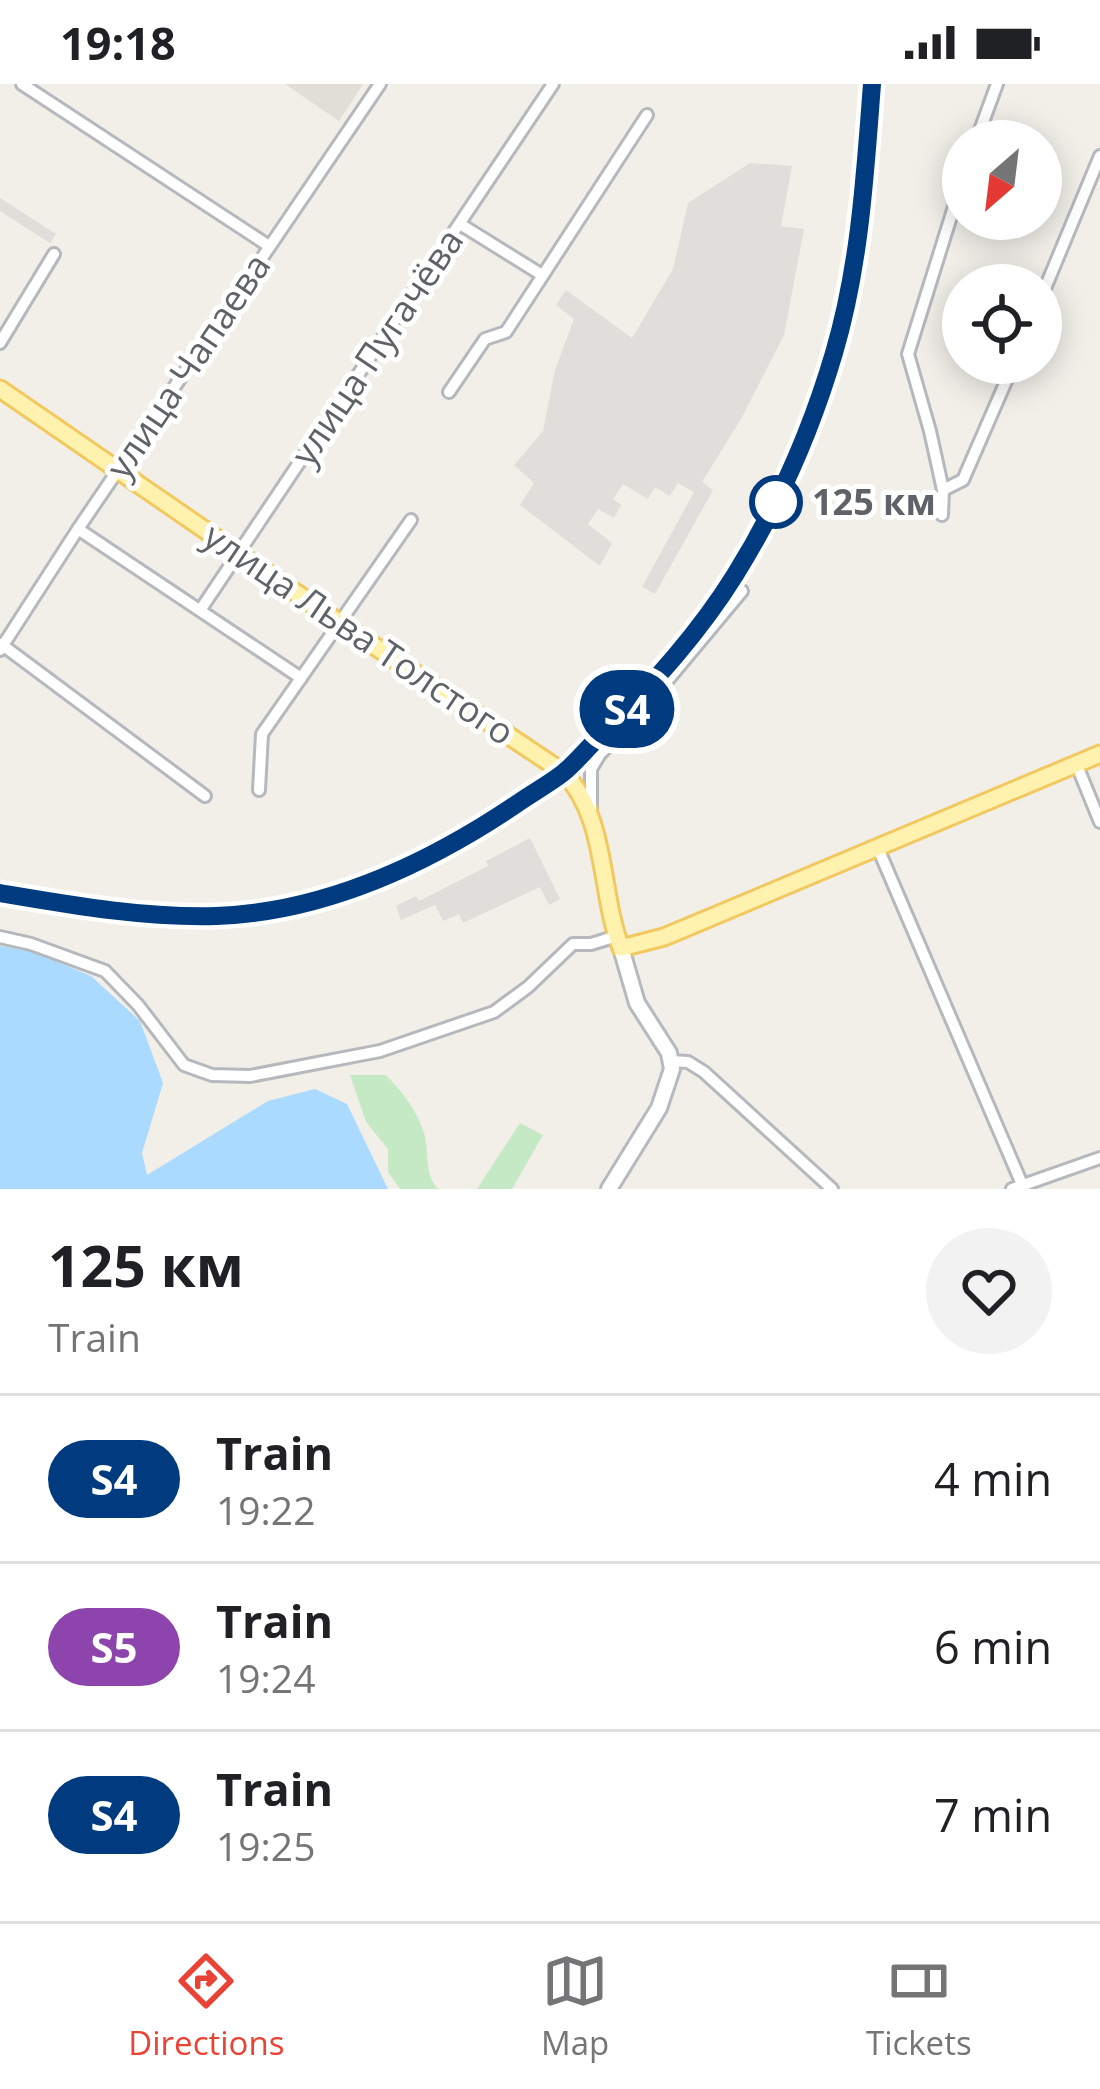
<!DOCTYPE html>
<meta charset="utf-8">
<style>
:root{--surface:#fff;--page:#f2f2f2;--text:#202124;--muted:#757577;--line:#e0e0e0;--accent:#ea4335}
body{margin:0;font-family:"Open Sans",sans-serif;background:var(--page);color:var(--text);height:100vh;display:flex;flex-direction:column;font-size:45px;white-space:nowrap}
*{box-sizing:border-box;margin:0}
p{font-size:39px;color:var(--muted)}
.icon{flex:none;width:66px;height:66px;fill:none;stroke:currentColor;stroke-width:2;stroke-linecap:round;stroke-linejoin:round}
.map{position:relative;height:1105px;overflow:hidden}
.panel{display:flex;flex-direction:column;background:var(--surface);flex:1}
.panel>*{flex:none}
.badge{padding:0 24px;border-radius:39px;font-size:42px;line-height:78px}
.needle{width:78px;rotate:208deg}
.tools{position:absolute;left:942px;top:36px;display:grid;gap:24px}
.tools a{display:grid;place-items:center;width:120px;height:120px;border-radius:50%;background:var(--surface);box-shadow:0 6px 30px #0003;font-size:60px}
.map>.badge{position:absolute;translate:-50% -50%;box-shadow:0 0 0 6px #fff}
.round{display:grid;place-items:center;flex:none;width:126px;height:126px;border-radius:63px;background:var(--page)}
.overview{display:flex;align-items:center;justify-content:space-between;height:204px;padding:0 48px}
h1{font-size:57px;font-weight:700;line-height:90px}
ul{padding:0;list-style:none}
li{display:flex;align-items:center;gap:36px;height:168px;padding:0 48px;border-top:3px solid var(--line)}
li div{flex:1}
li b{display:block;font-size:45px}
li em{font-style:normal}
li .badge{min-width:132px;font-weight:700;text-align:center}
.status{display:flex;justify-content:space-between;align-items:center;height:84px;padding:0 60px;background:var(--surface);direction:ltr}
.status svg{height:33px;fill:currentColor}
.menu{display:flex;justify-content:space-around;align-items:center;height:168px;border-top:3px solid var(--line);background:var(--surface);font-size:33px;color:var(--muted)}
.menu a{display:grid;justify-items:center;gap:6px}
.menu .active{color:var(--accent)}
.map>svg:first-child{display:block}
.industrial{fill:#e0deda}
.education{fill:#e1ded6}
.green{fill:#c5e8c5}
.water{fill:#aadaff}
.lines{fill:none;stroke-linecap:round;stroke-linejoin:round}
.street-casing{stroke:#b5b8bc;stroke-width:16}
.secondary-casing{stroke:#b6babf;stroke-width:20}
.primary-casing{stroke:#f2c960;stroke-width:21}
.street{stroke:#fff;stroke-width:10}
.secondary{stroke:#fff;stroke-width:14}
.primary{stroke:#fff2af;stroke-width:15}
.rail{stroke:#b6b7b8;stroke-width:3;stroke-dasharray:3 15;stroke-linecap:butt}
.line-casing{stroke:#fff;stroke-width:27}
.line{stroke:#003b80;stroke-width:18}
.stop-dot{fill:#fff;stroke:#003b80;stroke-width:6}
.labels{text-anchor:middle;stroke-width:10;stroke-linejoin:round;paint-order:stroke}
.street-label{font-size:36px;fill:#5f6368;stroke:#fff}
.stop-label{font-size:36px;font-weight:bold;fill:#5f6368;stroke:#fff;text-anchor:start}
</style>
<div class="status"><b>19:18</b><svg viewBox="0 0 49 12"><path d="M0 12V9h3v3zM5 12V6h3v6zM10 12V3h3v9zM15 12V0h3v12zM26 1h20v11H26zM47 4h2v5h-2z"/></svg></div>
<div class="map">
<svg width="1100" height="1105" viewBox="0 0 1100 1105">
<rect width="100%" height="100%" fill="#f1efe8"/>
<g class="industrial">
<polygon points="750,79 792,82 781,142 804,145 784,251 741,335 702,398 713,406 655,510 642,503 694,408 678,399 670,412 655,403 648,415 623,400 613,415 621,421 614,434 598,425 588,440 612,459 600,482 520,421 534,399 514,381 543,347 555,286 574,235 556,221 566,206 632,254 673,185 688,119"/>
<polygon points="0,114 56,150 50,159 0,127"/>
<polygon points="530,754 560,815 549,821 540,803 463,839 459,830 443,837 435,821 401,836 396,822 416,812 419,817 488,782 486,777"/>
</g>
<polygon class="education" points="285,0 363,0 339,37"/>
<g class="green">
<path d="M350,991H386C403,1009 416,1025 424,1049C430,1069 423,1088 438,1105H400L388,1088V1065L366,1038Z"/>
<polygon points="520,1039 543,1051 512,1105 477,1105"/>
</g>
<polygon class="water" points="0,862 34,868 91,892 140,937 163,999 142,1069 147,1091 268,1017 315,1005 347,1020 388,1105 0,1105"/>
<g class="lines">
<defs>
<g id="street">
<polyline points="22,0 269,162"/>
<polyline points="976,57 997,0"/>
<polyline points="460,140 542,191"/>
<polyline points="1041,214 1100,72"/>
<polyline points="0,259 54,170"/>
<polyline points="449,308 485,255 506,248 647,31"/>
<polyline points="943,406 963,396 1014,279"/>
<polyline points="942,431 943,406 930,347 908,270 963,94"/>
<polyline points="78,445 301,594"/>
<polyline points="201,525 553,0"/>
<polyline points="1,560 205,712"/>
<polyline points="0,566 78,445 380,0"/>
<polyline points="1076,679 1100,738"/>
<polyline points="259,706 262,650 411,436"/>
<polyline points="591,728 591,685 600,670 636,634 742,507"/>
<polyline points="877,762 1024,1105"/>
<polyline points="0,853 31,860 105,887 138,921 184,981 212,991 250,992 380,967 494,928 528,903 573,860 591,860 617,852"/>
<polyline points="671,977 688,978 704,988 832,1105"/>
<polyline points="1012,1105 1100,1074"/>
</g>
<polyline id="secondary" points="609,1105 659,1024 672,985 669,969 637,919 621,864"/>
<path id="primary" d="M0,305L340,539L563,688C608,734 599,807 621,864L664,853L1100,670"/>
</defs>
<use href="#street" class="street-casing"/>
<use href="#secondary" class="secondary-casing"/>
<use href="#primary" class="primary-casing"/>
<use href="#street" class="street"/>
<use href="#secondary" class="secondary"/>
<use href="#primary" class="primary"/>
<path class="rail" d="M0,809C71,821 144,834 216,832C336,828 470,763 563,689C590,667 615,638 639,612C719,523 782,425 820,312C855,210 864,106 872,0"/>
</g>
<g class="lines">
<defs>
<path id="line" d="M0,809C71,821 144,834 216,832C326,828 428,780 518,719C532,709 549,700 563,689C574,680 584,668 595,657C646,608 697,552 735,491C778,422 811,347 834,269C860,181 865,91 872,0"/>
</defs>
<use href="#line" class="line-casing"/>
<use href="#line" class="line"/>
</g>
<circle class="stop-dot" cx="776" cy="418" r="24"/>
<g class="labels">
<g class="street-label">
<text transform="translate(377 263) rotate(-56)" y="13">улица Пугачёва</text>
<text transform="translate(188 282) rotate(-56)" y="13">улица Чапаева</text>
<text transform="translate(359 550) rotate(34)" y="13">улица Льва Толстого</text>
</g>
<g class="stop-label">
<text x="812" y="431">125 км</text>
</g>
</g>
</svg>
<div class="tools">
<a><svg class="needle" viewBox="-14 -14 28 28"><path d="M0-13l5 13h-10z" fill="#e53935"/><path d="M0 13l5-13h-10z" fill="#757577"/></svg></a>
<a><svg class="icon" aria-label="locate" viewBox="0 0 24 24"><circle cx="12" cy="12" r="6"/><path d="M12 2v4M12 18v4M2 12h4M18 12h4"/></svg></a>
</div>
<b class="badge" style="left:627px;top:625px;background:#003b80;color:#fff">S4</b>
</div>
<section class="panel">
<div class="overview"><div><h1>125 км</h1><p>Train</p></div><a class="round"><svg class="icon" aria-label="heart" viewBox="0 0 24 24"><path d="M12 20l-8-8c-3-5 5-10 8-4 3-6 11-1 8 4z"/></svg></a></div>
<ul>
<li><span class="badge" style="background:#003b80;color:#fff">S4</span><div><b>Train</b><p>19:22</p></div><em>4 min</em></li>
<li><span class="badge" style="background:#8e44ad;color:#fff">S5</span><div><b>Train</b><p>19:24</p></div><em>6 min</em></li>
<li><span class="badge" style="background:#003b80;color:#fff">S4</span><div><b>Train</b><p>19:25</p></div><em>7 min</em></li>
</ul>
</section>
<nav class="menu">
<a class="active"><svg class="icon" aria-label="directions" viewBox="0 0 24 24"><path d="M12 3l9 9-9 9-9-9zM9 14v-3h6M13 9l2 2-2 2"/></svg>Directions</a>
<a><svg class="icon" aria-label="map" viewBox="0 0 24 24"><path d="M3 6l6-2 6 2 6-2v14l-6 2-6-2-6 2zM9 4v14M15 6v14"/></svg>Map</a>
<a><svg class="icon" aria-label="tickets" viewBox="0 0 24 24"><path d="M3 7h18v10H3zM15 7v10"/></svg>Tickets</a>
</nav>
